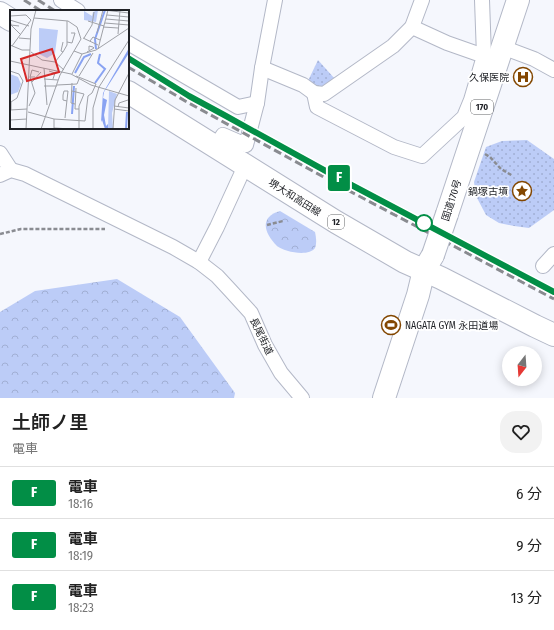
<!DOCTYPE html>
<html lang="ja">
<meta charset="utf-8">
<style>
:root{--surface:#fff;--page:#f2f2f2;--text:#222;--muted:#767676;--line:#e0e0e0}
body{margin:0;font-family:"Fira Sans Condensed","Noto Sans JP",sans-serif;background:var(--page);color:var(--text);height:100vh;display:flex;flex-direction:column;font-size:15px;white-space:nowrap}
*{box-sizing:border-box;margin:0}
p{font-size:13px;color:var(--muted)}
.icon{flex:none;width:22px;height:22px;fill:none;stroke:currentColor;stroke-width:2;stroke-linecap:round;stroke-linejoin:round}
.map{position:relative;height:398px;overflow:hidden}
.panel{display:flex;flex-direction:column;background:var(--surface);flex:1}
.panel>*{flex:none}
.badge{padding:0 8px;border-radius:3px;font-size:14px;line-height:26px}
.needle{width:26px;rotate:197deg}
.buttons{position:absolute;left:502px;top:346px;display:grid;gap:8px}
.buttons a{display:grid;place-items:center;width:40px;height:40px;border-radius:50%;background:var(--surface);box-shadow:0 2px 10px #0003;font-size:20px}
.map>.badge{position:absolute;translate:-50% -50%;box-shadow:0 0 0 2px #fff}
.round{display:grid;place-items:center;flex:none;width:42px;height:42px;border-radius:16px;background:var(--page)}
.headline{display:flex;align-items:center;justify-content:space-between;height:68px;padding:0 12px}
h1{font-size:19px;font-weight:600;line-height:30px}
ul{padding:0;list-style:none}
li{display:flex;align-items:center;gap:12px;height:52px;padding:0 12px;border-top:1px solid var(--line)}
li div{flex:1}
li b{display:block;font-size:15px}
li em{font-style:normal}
li .badge{min-width:44px;font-weight:700;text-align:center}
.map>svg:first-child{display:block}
.forest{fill:url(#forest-crowns)}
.park{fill:url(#park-dots)}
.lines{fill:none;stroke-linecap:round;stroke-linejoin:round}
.minor-casing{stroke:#b3b8c7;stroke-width:16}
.primary-casing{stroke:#b3b8c7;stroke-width:24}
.trunk-casing{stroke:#b3b8c7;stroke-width:24}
.path{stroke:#8a8c92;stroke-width:2.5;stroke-dasharray:4 2;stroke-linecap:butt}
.minor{stroke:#fff;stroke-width:14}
.primary{stroke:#fff;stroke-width:22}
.trunk{stroke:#fff;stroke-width:22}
.rail{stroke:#898b90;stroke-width:3;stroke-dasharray:8 4;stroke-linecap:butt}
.trunk-bridge-casing{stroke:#b3b8c7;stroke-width:24;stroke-linecap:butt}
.trunk-bridge{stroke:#fff;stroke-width:22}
.line-casing{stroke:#fff;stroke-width:9}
.line{stroke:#028e46;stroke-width:6}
.stop-dot{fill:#fff;stroke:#028e46;stroke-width:2}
.labels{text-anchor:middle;stroke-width:3.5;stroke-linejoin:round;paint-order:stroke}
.shield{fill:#fff;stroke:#626467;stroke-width:1}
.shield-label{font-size:9px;font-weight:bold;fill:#1f2126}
.poi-label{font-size:10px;fill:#1f2126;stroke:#fff;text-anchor:end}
.street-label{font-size:10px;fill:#1f2126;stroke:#fff}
.inset-river{fill:none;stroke:#89a3f2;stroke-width:2}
.inset-road{fill:none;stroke:#9fa1a7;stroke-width:1}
.view{fill:#d62828;fill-opacity:0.15;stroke:#d62828;stroke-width:2}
.inset-edge{fill:none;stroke:#1f2126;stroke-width:2}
</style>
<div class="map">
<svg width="554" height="398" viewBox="0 0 554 398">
<defs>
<pattern id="forest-crowns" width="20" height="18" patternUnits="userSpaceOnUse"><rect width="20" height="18" fill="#bcccf7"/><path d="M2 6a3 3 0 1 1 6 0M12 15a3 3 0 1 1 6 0" fill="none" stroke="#a1afd4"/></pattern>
<pattern id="park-dots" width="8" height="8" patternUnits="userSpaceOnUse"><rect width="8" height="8" fill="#bcccf7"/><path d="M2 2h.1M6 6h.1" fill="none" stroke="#a1afd4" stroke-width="1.8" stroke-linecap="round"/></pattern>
</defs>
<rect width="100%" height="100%" fill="#f5f7fd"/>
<g class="forest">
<path d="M280,211L315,232C316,237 317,243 315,248C309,257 284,252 277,246C264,233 259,217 280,211Z"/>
<polygon points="117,279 180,317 235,393 234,398 0,398 0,312 35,291"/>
</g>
<g class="park">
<polygon points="318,60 335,79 322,89 307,83"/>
<polygon points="527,140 554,159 554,210 529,228 514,226 499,223 486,215 476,196 474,182 486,147 502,141"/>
</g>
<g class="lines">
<defs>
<g id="minor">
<polyline points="61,0 78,11"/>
<polyline points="482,0 484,56 491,58"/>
<polyline points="128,43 238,107 257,103"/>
<polyline points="502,47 534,59 554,70"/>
<polyline points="262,68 303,85 314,93 324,94 393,46 412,27 422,0"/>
<polyline points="314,93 317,107 394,147 422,156 464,117 471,100 484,56 447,43 412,27"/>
<polyline points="215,147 223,135 246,145 257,103 262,68 275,0"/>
<polyline points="0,153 11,170"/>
<polyline points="0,175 11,170 25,174 173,247 199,262 217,276 230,290 251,313 265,345 281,373 302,398"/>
<polyline points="199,262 217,227 245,166"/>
<polyline points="543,266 554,254"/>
</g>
<g id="primary">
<polyline points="0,13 11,20"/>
<polyline points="128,92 336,222 405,262 441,278 535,326 554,335"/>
</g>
<g id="trunk">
<polyline points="447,214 518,0"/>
<polyline points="384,398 418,295 424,270 433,255"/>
</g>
</defs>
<use href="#minor" class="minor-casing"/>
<use href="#primary" class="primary-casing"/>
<use href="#trunk" class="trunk-casing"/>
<g class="path">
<polyline points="485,154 490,157 501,169 513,176"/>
<polyline points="267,225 283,221"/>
<polyline points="0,234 21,229 105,229"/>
</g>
<use href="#minor" class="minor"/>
<use href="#primary" class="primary"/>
<use href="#trunk" class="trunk"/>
<g class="rail">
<polyline points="24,0 41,11"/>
<polyline points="38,0 55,11"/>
<polyline points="128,58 189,96 250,129 342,180 554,292"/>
<polyline points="128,67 187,102 340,186 554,299"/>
</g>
<defs>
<polyline id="trunk-bridge" points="433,255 447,214"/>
</defs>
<use href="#trunk-bridge" class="trunk-bridge-casing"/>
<use href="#trunk-bridge" class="trunk-bridge"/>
</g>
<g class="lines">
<defs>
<polyline id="line" points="128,58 189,96 226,116 342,180 554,292"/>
</defs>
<use href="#line" class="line-casing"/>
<use href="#line" class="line"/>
</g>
<defs>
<symbol id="hospital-ring" viewBox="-11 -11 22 22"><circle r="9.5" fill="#fff" stroke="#834701" stroke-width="1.5"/><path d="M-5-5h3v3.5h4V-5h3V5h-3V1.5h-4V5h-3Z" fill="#834701"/></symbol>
<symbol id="sight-ring" viewBox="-11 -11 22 22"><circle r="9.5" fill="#fff" stroke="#834701" stroke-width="1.5"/><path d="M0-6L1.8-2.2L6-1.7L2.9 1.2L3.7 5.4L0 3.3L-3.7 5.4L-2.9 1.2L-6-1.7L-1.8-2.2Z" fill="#834701"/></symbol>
<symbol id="stadium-ring" viewBox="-11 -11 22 22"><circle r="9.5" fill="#fff" stroke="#834701" stroke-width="1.5"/><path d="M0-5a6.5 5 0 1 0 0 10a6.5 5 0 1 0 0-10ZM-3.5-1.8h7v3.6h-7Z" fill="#834701"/></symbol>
</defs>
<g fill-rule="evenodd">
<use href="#hospital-ring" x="512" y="66" width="22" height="22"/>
<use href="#sight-ring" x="511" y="180" width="22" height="22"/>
<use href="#stadium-ring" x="380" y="314" width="22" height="22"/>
</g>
<circle class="stop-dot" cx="424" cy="223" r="8"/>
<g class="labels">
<g class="shield">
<rect x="471" y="100" width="22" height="14" rx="3"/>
<rect x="328" y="215" width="16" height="14" rx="3"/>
</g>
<g class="shield-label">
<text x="482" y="110">170</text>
<text x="336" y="225">12</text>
</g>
<g class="poi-label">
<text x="509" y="81">久保医院</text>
<text x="508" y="195">鍋塚古墳</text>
<text x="405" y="329" text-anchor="start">NAGATA GYM 永田道場</text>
</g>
<g class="street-label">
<text transform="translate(295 197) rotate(32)" y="4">堺大和高田線</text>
<text transform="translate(451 200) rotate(-72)" y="4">国道170号</text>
<text transform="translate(262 336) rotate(64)" y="4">長尾街道</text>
</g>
</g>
<g transform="translate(10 10)">
<rect width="119" height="119" fill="#f5f7fd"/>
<path d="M29,18L48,20L45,43L37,48L29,44ZM0,64L8,67L11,74L8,82L0,85Z" fill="#bcccf7"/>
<path d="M88,0L86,12L74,10V1L82,6L83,2ZM99,81L107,84L102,103L103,119H98Z" fill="#bcccf7"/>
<path d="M119,38V43L94,82L93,88L97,90L94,105L96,116L98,114V119H95L92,110L91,112L93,83Z" fill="#89a3f2"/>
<path class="inset-river" d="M86,39L85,29L95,0M65,63L74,47L81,44M85,73L95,59L88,53L90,44M62,104L64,76M116,119L117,102"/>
<path class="inset-road" d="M47,0H73M94,0L119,3M97,5L119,7M0,6L16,5L21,10M24,8L58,11L67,17L71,29L50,65L31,119M96,9L119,11M0,10L19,16M0,10L1,15L9,16M78,11L94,16M95,13L119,15M1,15L11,25M93,17L108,18M87,23L93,0M108,24L110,0M9,28L21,29M73,28L88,35M74,28L82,15L84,2M80,31L83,27L90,30M57,32L62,33L65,23H61M0,35L12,40H20M2,36L21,10M88,39L98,0M64,41L72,44L86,40L119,18M21,42L32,50L45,52L53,42L51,41L53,32M53,42L57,35V11M77,42L84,38L83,37L79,36V40M0,51L61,64L81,75L119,86M45,52L54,60M34,58L37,95M0,61L9,64L13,71L7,88L1,92V100M39,61L45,63L43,69M62,64L72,44M69,66L83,43M25,67H20L22,60L29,62M34,69L48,70M22,72L31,62M62,73L61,93L65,94M47,75L67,74L69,69M34,76H47M66,78L65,99H69M62,81L74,84L69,96V119M57,91L53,90V85L54,81H58M19,96L25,83L20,67M104,96L119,98M108,97L109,93L118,90M104,99L119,101M0,100L17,99M18,102L44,109V118L61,119M55,108L58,81M44,109L75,111L78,86L82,83L86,74L66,66M0,110L17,109M16,119L21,19L26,0M83,119V98L89,77L119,30M103,119L105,90L119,63"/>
<path class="view" d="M42,39L49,62L17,71L11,49Z"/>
<rect width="119" height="119" class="inset-edge"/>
</g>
</svg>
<div class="buttons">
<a><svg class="needle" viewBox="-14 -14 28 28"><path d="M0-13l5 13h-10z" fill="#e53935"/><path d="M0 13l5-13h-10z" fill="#767676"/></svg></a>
</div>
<b class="badge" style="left:339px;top:178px;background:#028e46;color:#fff">F</b>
</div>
<section class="panel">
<div class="headline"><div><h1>土師ノ里</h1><p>電車</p></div><a class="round"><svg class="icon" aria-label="heart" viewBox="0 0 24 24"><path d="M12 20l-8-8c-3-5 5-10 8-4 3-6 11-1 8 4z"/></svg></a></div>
<ul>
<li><span class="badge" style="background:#028e46;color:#fff">F</span><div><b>電車</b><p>18:16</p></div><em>6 分</em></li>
<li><span class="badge" style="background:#028e46;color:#fff">F</span><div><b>電車</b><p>18:19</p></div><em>9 分</em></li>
<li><span class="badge" style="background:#028e46;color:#fff">F</span><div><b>電車</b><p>18:23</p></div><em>13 分</em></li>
</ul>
</section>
